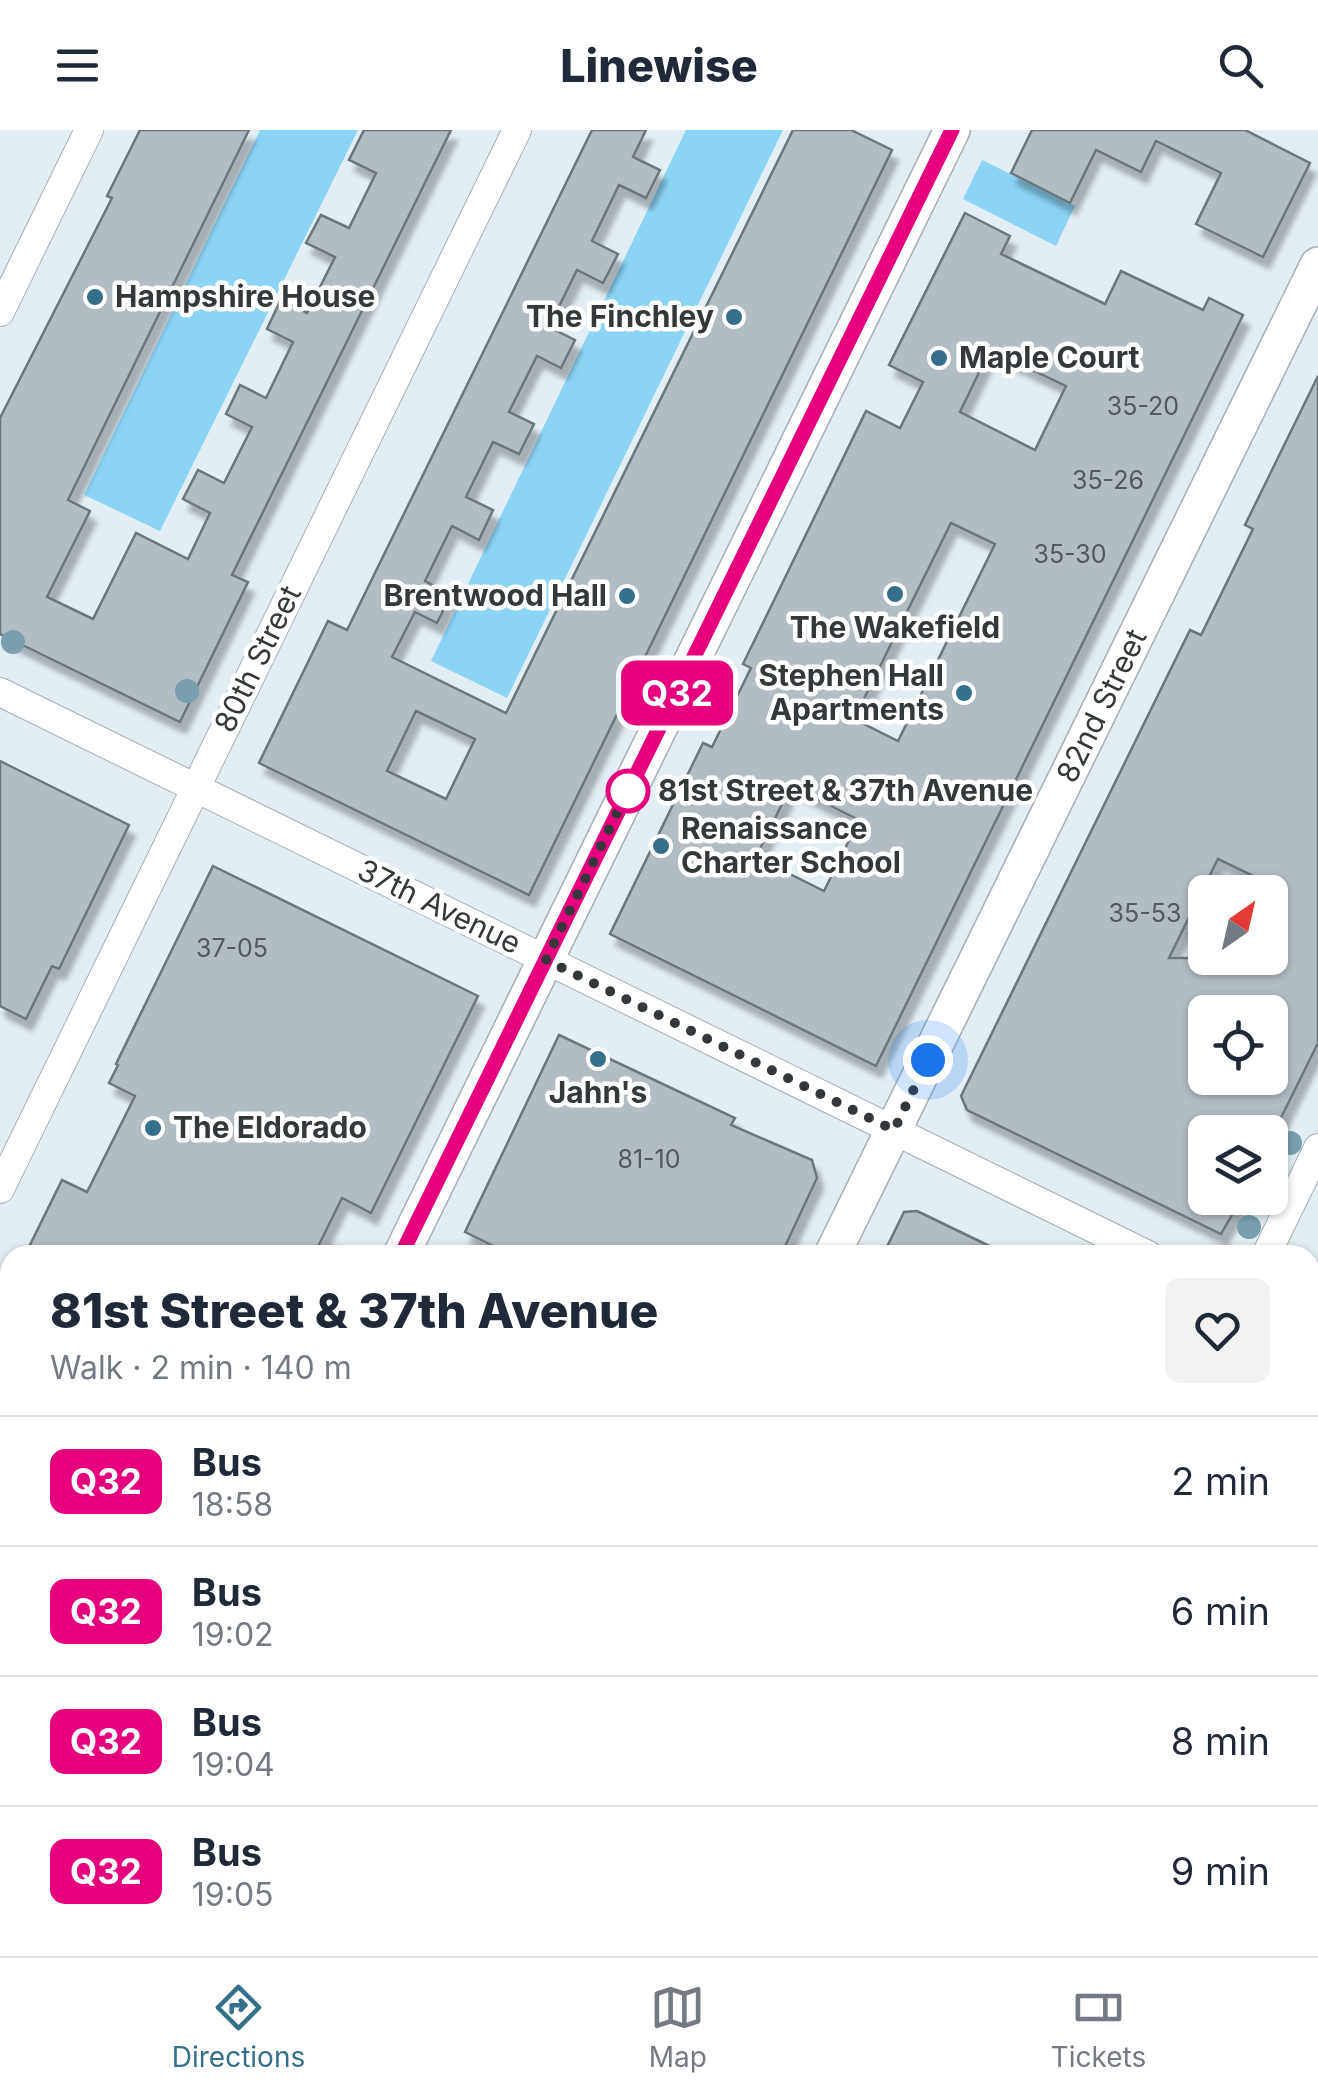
<!DOCTYPE html>
<meta charset="utf-8">
<style>
:root{--surface:#fff;--page:#f2f2f3;--text:#1f2937;--muted:#747a83;--line:#e0e1e3;--accent:#366f89}
body{margin:0;font-family:Inter,sans-serif;background:var(--page);color:var(--text);height:100vh;display:flex;flex-direction:column;font-size:38px;white-space:nowrap}
*{box-sizing:border-box;margin:0}
p{font-size:32px;color:var(--muted)}
.icon{flex:none;width:55px;height:55px;fill:none;stroke:currentColor;stroke-width:2;stroke-linecap:round;stroke-linejoin:round}
.map{position:relative;flex:1;overflow:hidden}
.sheet{position:absolute;left:0px;top:1115px;width:1320px;height:712px;display:flex;flex-direction:column;background:var(--surface);border-radius:30px 30px 0 0;box-shadow:0 2px 8px #0004}
.sheet>*{flex:none}
.badge{padding:0 20px;border-radius:15px;font-size:35px;line-height:65px}
.needle{width:65px;rotate:34deg}
.tools{position:absolute;left:1188px;top:745px;display:grid;gap:20px}
.tools a{display:grid;place-items:center;width:100px;height:100px;border-radius:15px;background:var(--surface);box-shadow:0 2px 8px #0004;font-size:50px}
.you{position:absolute;width:50px;height:50px;margin:-25px;border:8px solid #fff;border-radius:50%;background:#1a73e8;box-shadow:0 0 0 15px #1a73e833}
.map>.badge{position:absolute;translate:-50% -50%;box-shadow:0 0 0 5px #fff}
.round{display:grid;place-items:center;flex:none;width:105px;height:105px;border-radius:15px;background:var(--page)}
.head{display:flex;align-items:center;justify-content:space-between;height:170px;padding:0 50px}
h1{font-size:48px;font-weight:800;line-height:75px}
ul{padding:0;list-style:none}
li{display:flex;align-items:center;gap:30px;height:130px;padding:0 50px;border-top:2px solid var(--line)}
li div{flex:1}
li b{display:block;font-size:38px}
li em{font-style:normal}
li .badge{min-width:110px;font-weight:700;text-align:center}
header{display:flex;justify-content:space-between;align-items:center;height:130px;padding:0 50px;background:var(--surface);font-size:45px;font-weight:800}
.dock{display:flex;justify-content:space-around;align-items:center;height:140px;border-top:2px solid var(--line);background:var(--surface);font-size:28px;color:var(--muted)}
.dock a{display:grid;justify-items:center;gap:5px}
.dock .selected{color:var(--accent)}
.map>svg:first-child{display:block}
.green{fill:#8bd4f6}
.building{fill:#b2bdc3;stroke:#6c777c;stroke-width:2.5;fill-rule:evenodd;filter:url(#shadow)}
.lines{fill:none;stroke-linecap:round;stroke-linejoin:round}
.minor-casing{stroke:#a4afb5;stroke-width:30}
.tertiary-casing{stroke:#a4afb5;stroke-width:38}
.path{stroke:#a0a9ae;stroke-width:6;stroke-dasharray:5 5;stroke-linecap:butt}
.minor{stroke:#fff;stroke-width:28}
.tertiary{stroke:#fff;stroke-width:35}
.tree{fill:#7a9faf}
.line-casing{stroke:#fff;stroke-width:22}
.line{stroke:#e6007e;stroke-width:15}
.walk{stroke:#33383a;stroke-width:10;stroke-dasharray:0 18}
.poi-dot{fill:#366f89;stroke:#fff;stroke-width:4}
.stop-dot{fill:#fff;stroke:#e6007e;stroke-width:5}
.labels{text-anchor:middle;stroke-width:9;stroke-linejoin:round;paint-order:stroke}
.number-label{font-size:25px;fill:#53595c}
.poi-label{font-size:30px;font-weight:bold;fill:#33383a;stroke:#fff;text-anchor:start}
.street-label{font-size:30px;fill:#33383a;stroke:#fff}
.stop-label{font-size:30px;font-weight:bold;fill:#33383a;stroke:#fff;text-anchor:start}
</style>
<header><svg class="icon" aria-label="menu" viewBox="0 0 24 24"><path d="M4 6h16M4 12h16M4 18h16"/></svg>Linewise<svg class="icon" aria-label="search" viewBox="0 0 24 24"><circle cx="10" cy="10" r="6"/><path d="M15 15l6 6"/></svg></header>
<div class="map">
<svg width="1318" height="1826" viewBox="0 0 1318 1826">
<defs>
<filter id="shadow"><feDropShadow dx="6" dy="11" stdDeviation="2.5" flood-color="#0004"/></filter>
</defs>
<rect width="100%" height="100%" fill="#e2eef4"/>
<g class="green">
<polygon points="260,0 358,0 160,401 84,365"/>
<polygon points="686,0 783,0 507,568 431,531"/>
<polygon points="982,30 1075,76 1056,116 963,69"/>
<polygon points="1310,1443 1318,1447 1318,1611 1310,1627"/>
<polygon points="1105,1818 1218,1818 1214,1826 1101,1826"/>
</g>
<g class="building">
<polygon points="140,0 249,0 68,370 90,381 47,467 93,489 136,403 188,429 210,383 183,369 198,340 224,353 252,297 226,284 240,255 266,268 293,212 267,199 281,169 307,183 335,127 306,113 321,85 349,98 376,43 349,30 364,0 451,0 232,445 248,452 180,592 0,504 0,288 112,68 107,66"/>
<path d="M592,0H646L633,27L660,40L646,68L619,55L592,111L618,124L603,153L577,140L549,197L575,210L561,238L537,226L509,282L534,294L519,324L493,312L466,367L493,380L479,410L452,396L425,451L451,465L437,493L415,482L392,527L506,583L793,0H851L892,20L529,765L259,633L328,491L347,500ZM416,581L475,609L446,669L387,641Z"/>
<polygon points="1032,0 1245,0 1310,33 1263,127 1196,94 1221,43 1156,11 1141,42 1096,20 1070,73 1011,43"/>
<path d="M965,83L1010,106L1001,124L1105,174L1121,141L1203,180L1209,168L1243,185L876,936L610,804L703,613L712,617L751,538L743,534L866,281L900,298L923,252L889,235ZM990,220L1066,256L1035,320L960,282ZM951,393L995,414L898,611L854,589ZM791,656L859,690L824,761L756,727Z"/>
<path d="M1318,246V913L1270,1010V1002H1205V1068H1242L1221,1104L967,980L961,966L1190,500L1201,505L1253,399L1245,395ZM1218,729L1270,754V828H1169ZM1205,882H1270V948H1205Z"/>
<polygon points="0,631 129,695 59,839 52,836 26,889 0,876"/>
<polygon points="213,736 478,866 371,1083 342,1068 314,1125 25,1125 62,1050 87,1062 135,966 109,953 118,935 116,934"/>
<polygon points="559,905 735,988 731,995 812,1030 817,1048 781,1125 512,1125 465,1102"/>
<polygon points="917,1081 1008,1125 883,1125 904,1082"/>
</g>
<g class="lines">
<defs>
<g id="minor">
<polyline points="0,182 89,0"/>
<polyline points="0,562 1148,1125"/>
<polyline points="0,1059 517,0"/>
<polyline points="1266,1125 1318,1018"/>
<polyline points="1310,1205 1318,1209"/>
<polyline points="921,1826 925,1818"/>
</g>
<g id="tertiary">
<polyline points="401,1125 952,0"/>
<polyline points="832,1125 1318,135"/>
<polyline points="58,1826 62,1818"/>
<polyline points="486,1826 490,1818"/>
</g>
</defs>
<use href="#minor" class="minor-casing"/>
<use href="#tertiary" class="tertiary-casing"/>
<g class="path">
<polyline points="1310,1711 1318,1715"/>
<polyline points="964,1818 981,1826"/>
</g>
<use href="#minor" class="minor"/>
<use href="#tertiary" class="tertiary"/>
</g>
<g class="tree">
<circle cx="13" cy="512" r="12"/>
<circle cx="187" cy="561" r="12"/>
<circle cx="1290" cy="1013" r="12"/>
<circle cx="1249" cy="1097" r="12"/>
</g>
<g class="lines">
<defs>
<polyline id="line" points="401,1125 952,0"/>
</defs>
<use href="#line" class="line-casing"/>
<use href="#line" class="line"/>
<polyline class="walk" points="628,661 630,656 546,830 894,1000 928,930"/>
</g>
<g class="poi-dot">
<circle cx="95" cy="167" r="10"/>
<circle cx="734" cy="187" r="10"/>
<circle cx="939" cy="228" r="10"/>
<circle cx="895" cy="464" r="10"/>
<circle cx="627" cy="466" r="10"/>
<circle cx="964" cy="563" r="10"/>
<circle cx="661" cy="716" r="10"/>
<circle cx="598" cy="929" r="10"/>
<circle cx="153" cy="998" r="10"/>
</g>
<circle class="stop-dot" cx="628" cy="661" r="20"/>
<g class="labels">
<g class="number-label">
<text x="1143" y="285">35-20</text>
<text x="1108" y="359">35-26</text>
<text x="1070" y="433">35-30</text>
<text x="1145" y="792">35-53</text>
<text x="232" y="827">37-05</text>
<text x="649" y="1038">81-10</text>
</g>
<g class="poi-label">
<text x="115" y="177">Hampshire House</text>
<text x="714" y="197" text-anchor="end">The Finchley</text>
<text x="959" y="238">Maple Court</text>
<text x="607" y="476" text-anchor="end">Brentwood Hall</text>
<text x="895" y="508" text-anchor="middle">The Wakefield</text>
<text x="944" y="556" text-anchor="end">Stephen Hall<tspan x="944" dy="34">Apartments</tspan></text>
<text x="681" y="709">Renaissance<tspan x="681" dy="34">Charter School</tspan></text>
<text x="598" y="973" text-anchor="middle">Jahn's</text>
<text x="173" y="1008">The Eldorado</text>
</g>
<g class="street-label">
<text transform="translate(258 529) rotate(-64)" y="10">80th Street</text>
<text transform="translate(1102 576) rotate(-64)" y="10">82nd Street</text>
<text transform="translate(439 777) rotate(26)" y="10">37th Avenue</text>
</g>
<g class="stop-label">
<text x="658" y="671">81st Street &amp; 37th Avenue</text>
</g>
</g>
</svg>
<div class="tools">
<a><svg class="needle" viewBox="-14 -14 28 28"><path d="M0-13l5 13h-10z" fill="#e53935"/><path d="M0 13l5-13h-10z" fill="#747a83"/></svg></a>
<a><svg class="icon" aria-label="locate" viewBox="0 0 24 24"><circle cx="12" cy="12" r="6"/><path d="M12 2v4M12 18v4M2 12h4M18 12h4"/></svg></a>
<a><svg class="icon" aria-label="layers" viewBox="0 0 24 24"><path d="M12 4l9 5-9 5-9-5zM3 14l9 5 9-5"/></svg></a>
</div>
<div class="you" style="left:928px;top:930px"></div>
<b class="badge" style="left:677px;top:563px;background:#e6007e;color:#fff">Q32</b>
<section class="sheet">
<div class="head"><div><h1>81st Street &amp; 37th Avenue</h1><p>Walk · 2 min · 140 m</p></div><a class="round"><svg class="icon" aria-label="heart" viewBox="0 0 24 24"><path d="M12 20l-8-8c-3-5 5-10 8-4 3-6 11-1 8 4z"/></svg></a></div>
<ul>
<li><span class="badge" style="background:#e6007e;color:#fff">Q32</span><div><b>Bus</b><p>18:58</p></div><em>2 min</em></li>
<li><span class="badge" style="background:#e6007e;color:#fff">Q32</span><div><b>Bus</b><p>19:02</p></div><em>6 min</em></li>
<li><span class="badge" style="background:#e6007e;color:#fff">Q32</span><div><b>Bus</b><p>19:04</p></div><em>8 min</em></li>
<li><span class="badge" style="background:#e6007e;color:#fff">Q32</span><div><b>Bus</b><p>19:05</p></div><em>9 min</em></li>
</ul>
</section>
</div>
<nav class="dock">
<a class="selected"><svg class="icon" aria-label="directions" viewBox="0 0 24 24"><path d="M12 3l9 9-9 9-9-9zM9 14v-3h6M13 9l2 2-2 2"/></svg>Directions</a>
<a><svg class="icon" aria-label="map" viewBox="0 0 24 24"><path d="M3 6l6-2 6 2 6-2v14l-6 2-6-2-6 2zM9 4v14M15 6v14"/></svg>Map</a>
<a><svg class="icon" aria-label="tickets" viewBox="0 0 24 24"><path d="M3 7h18v10H3zM15 7v10"/></svg>Tickets</a>
</nav>
